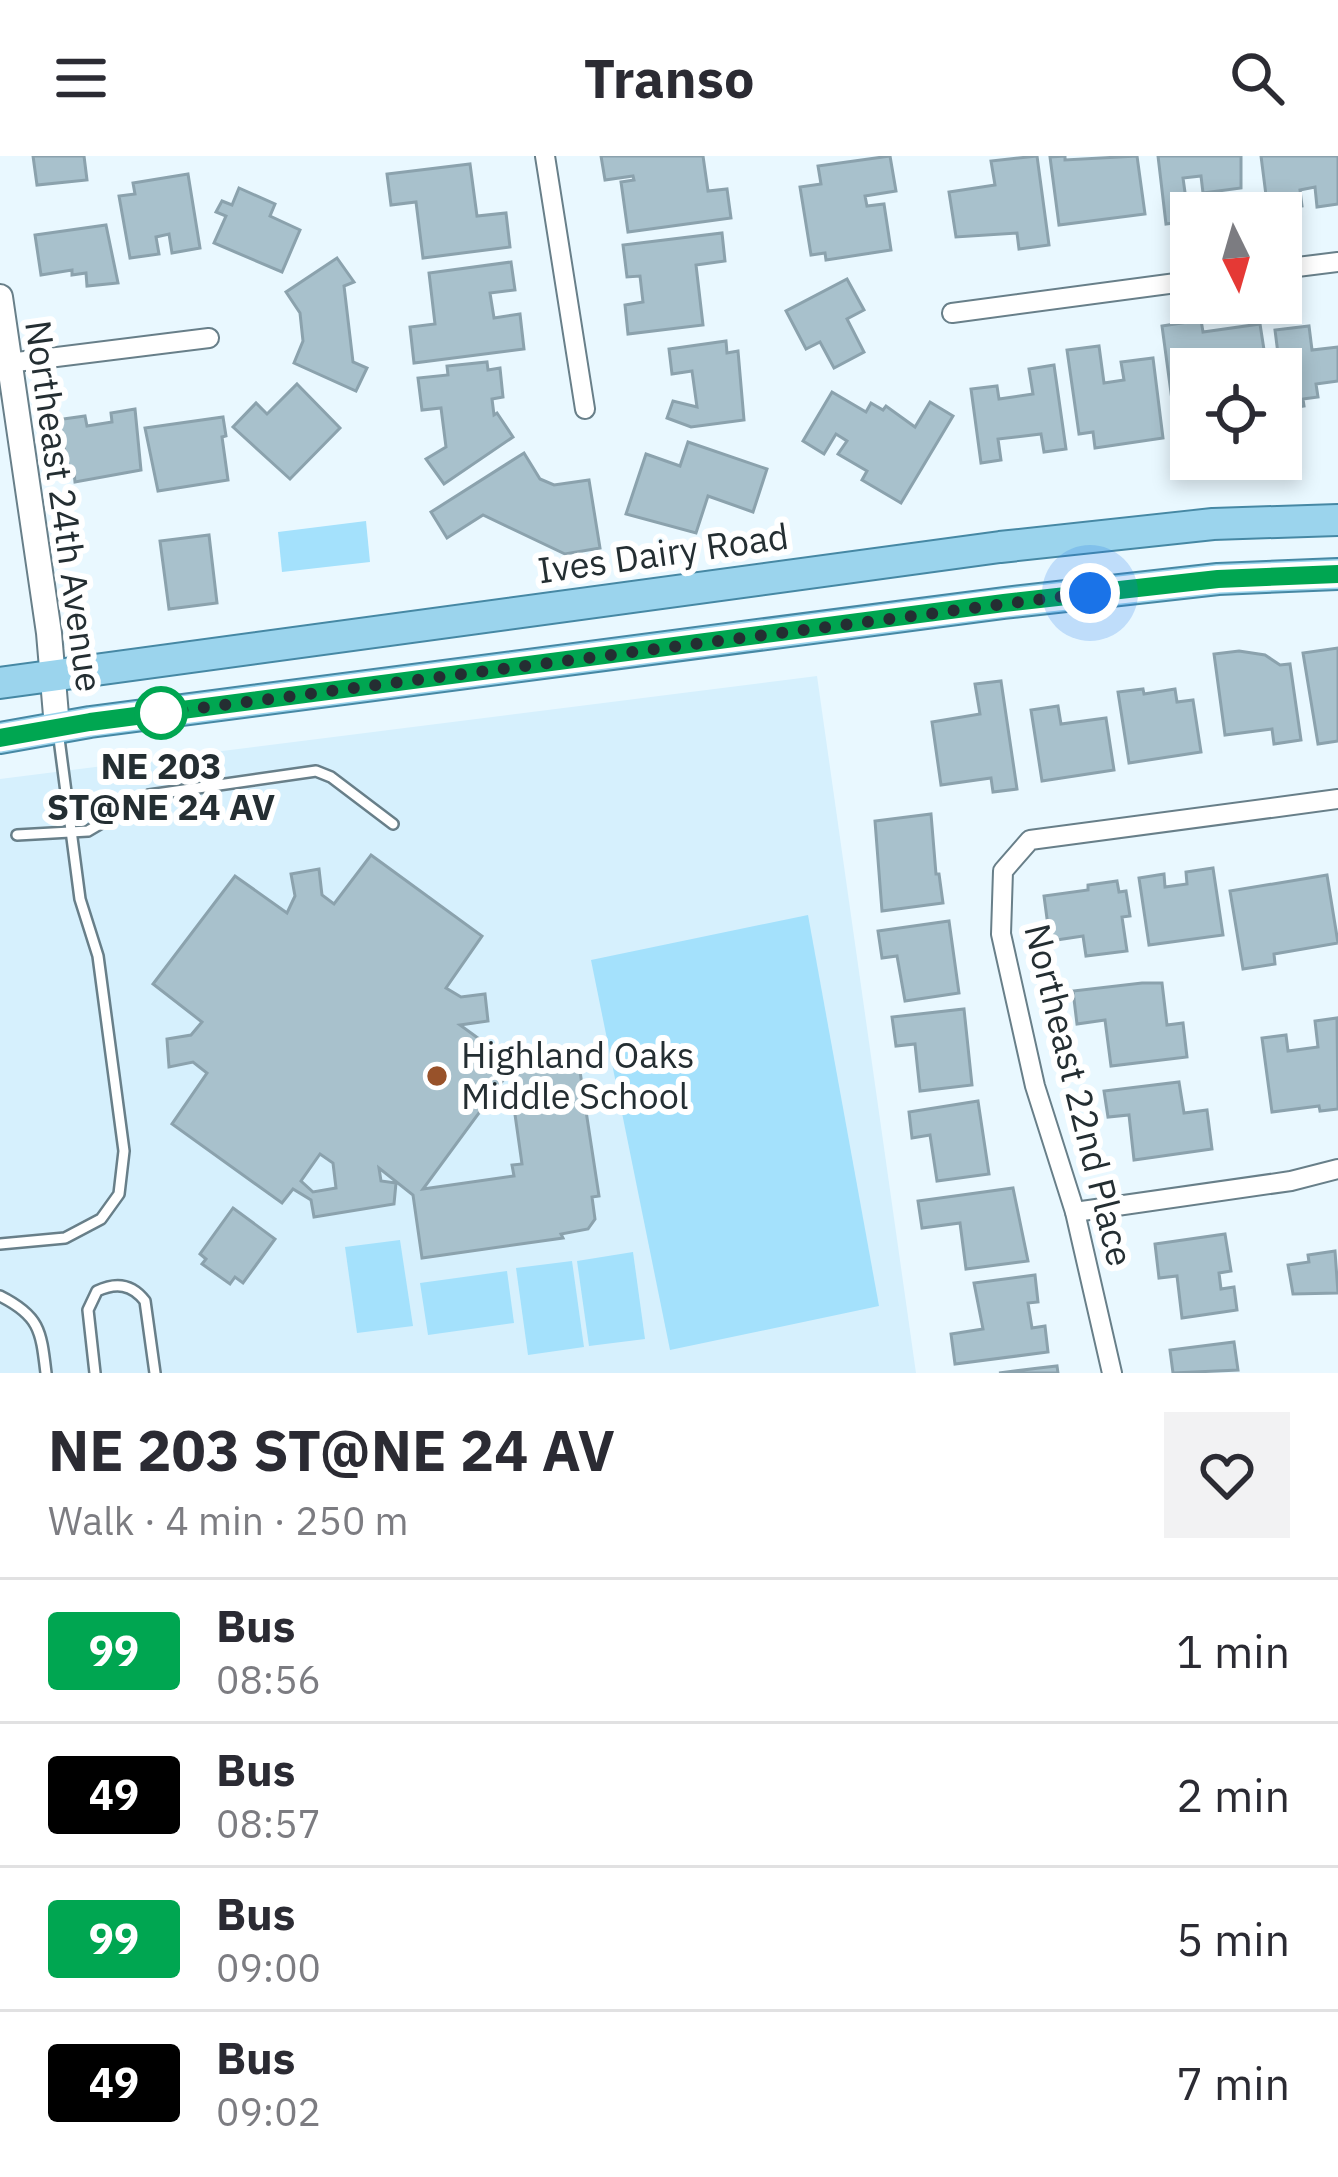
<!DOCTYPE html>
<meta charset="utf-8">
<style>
:root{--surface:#fff;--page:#f2f2f3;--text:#2b2b33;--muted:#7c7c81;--line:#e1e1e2}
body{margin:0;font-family:"IBM Plex Sans",sans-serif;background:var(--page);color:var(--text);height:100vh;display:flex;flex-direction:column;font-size:45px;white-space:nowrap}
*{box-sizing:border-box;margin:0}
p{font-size:39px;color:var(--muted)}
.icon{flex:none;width:66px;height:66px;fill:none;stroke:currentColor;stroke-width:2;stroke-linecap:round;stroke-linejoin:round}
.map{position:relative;height:1217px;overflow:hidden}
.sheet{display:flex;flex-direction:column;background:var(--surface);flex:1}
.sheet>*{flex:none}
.badge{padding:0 24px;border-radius:9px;font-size:42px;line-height:78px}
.needle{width:78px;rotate:175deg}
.tools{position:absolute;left:1170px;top:36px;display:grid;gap:24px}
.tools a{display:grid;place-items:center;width:132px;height:132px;border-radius:0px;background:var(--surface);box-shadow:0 6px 18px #0003;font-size:60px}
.you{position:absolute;width:60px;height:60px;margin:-30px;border:9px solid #fff;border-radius:50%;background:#1a73e8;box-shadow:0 0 0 18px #1a73e833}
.map>.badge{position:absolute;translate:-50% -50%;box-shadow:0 0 0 6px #fff}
.round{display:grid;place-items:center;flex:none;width:126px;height:126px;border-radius:0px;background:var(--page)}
.headline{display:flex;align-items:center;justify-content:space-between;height:204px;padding:0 48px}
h1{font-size:57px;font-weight:700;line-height:90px}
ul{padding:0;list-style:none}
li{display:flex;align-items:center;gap:36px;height:144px;padding:0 48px;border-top:3px solid var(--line)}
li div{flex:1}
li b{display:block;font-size:45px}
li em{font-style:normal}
li .badge{min-width:132px;font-weight:700;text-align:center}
header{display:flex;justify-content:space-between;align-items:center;height:156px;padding:0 48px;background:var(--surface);font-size:54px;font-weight:700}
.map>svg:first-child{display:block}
.built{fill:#d6f0fd}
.green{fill:#a4e1fc}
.building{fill:#a8c1cc;stroke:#8ba2ad;stroke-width:3;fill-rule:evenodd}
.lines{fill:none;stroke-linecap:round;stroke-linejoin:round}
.service-casing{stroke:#687f89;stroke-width:14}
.minor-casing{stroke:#687f89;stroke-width:22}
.tertiary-casing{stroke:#687f89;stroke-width:28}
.primary-casing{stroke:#4688a4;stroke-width:34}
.service{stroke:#fff;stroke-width:9}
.minor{stroke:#fff;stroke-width:18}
.tertiary{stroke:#fff;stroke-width:24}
.primary{stroke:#9bd4ed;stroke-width:30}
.line-casing{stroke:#fff;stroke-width:27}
.line{stroke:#00a651;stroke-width:18}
.walk{stroke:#242e32;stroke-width:12;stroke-dasharray:0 21.6}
.stop-dot{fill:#fff;stroke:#00a651;stroke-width:6}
.poi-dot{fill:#98522a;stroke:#fff;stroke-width:4.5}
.labels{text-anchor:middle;stroke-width:12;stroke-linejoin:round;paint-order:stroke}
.street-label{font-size:36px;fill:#242e32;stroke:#fff}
.stop-label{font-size:36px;font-weight:bold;fill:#242e32;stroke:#fff}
.poi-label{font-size:36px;fill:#242e32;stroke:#fff;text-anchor:start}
</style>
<header><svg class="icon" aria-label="menu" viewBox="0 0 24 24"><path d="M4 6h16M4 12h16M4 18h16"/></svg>Transo<svg class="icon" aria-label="search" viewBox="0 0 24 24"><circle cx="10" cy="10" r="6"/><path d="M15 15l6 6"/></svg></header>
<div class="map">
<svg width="1338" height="1217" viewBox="0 0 1338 1217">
<rect width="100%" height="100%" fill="#e9f8ff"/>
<polygon class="built" points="817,520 916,1217 0,1217 0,623"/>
<g class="green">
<polygon points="366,365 370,406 282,416 278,376"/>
<polygon points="808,759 879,1150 670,1194 591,804"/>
<polygon points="400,1084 413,1170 357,1177 345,1091"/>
<polygon points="633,1096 645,1183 589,1190 577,1105"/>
<polygon points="572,1105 584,1191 528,1199 516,1112"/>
<polygon points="507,1115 514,1167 428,1179 420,1127"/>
</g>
<g class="building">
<polygon points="33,0 84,0 87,24 37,29"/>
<polygon points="601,0 703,0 708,35 727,33 731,62 628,76 621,26 634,24 633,20 605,24"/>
<polygon points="890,0 896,35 865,40 867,50 884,48 891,94 826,104 825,97 811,99 800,31 821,28 818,10"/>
<polygon points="1037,0 1049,89 1019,93 1017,77 956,81 949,36 995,29 991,5"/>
<polygon points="1065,0 1065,4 1137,0 1145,58 1059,69 1050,1"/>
<polygon points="1158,0 1241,0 1241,32 1203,37 1201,20 1183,22 1189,65 1166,68"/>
<polygon points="1261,0 1338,0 1338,48 1317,51 1315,31 1300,34 1302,50 1268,55"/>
<polygon points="470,8 477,60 506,57 510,91 423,102 416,46 391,49 387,18"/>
<polygon points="188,18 200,92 172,97 169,78 156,81 159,98 130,102 119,40 135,38 133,27"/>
<polygon points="239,32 275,48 270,60 300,74 282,116 214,87 226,60 216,56 222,45 232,49"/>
<polygon points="106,69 118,127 87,130 86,117 72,119 72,114 41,119 35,79"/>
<polygon points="722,77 725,105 696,109 703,169 628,178 625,149 643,146 640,120 627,121 623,89"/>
<polygon points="337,102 354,126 344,130 353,206 367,212 356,235 294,207 303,185 300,157 286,136"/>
<polygon points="511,106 515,134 490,137 494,162 520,158 524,193 414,207 410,171 435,168 429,117"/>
<polygon points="847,123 864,154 847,163 864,196 834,212 820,186 806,193 786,155"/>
<polygon points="1201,164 1203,176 1260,168 1267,213 1191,213 1191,303 1215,303 1215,306 1181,311 1162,170"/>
<polygon points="1309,170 1312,194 1338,191 1338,225 1316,228 1318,241 1303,243 1304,250 1285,253 1275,174"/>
<polygon points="726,185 727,197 738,195 744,264 691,271 667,262 673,245 697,251 692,215 672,218 669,193"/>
<polygon points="1099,190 1104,227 1124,224 1121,206 1153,202 1163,282 1095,292 1093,276 1079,278 1067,194"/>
<polygon points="487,206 488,214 500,212 503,241 492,243 494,259 497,257 513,281 444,328 426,303 446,291 441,252 422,254 418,222 448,219 447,210"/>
<polygon points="1054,209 1066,293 1044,296 1041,278 998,283 1001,304 981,307 971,233 997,230 999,243 1033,238 1029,213"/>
<polygon points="297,228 340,272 290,323 233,271 256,247 267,258"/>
<polygon points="832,236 866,256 871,247 883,254 886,250 915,271 930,246 953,260 901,347 862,324 867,315 838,298 847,285 836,278 824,298 803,285"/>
<polygon points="135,253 141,314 75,326 74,316 68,317 62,276 58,277 56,264 85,260 87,270 112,266 111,257"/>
<polygon points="223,261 226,280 222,281 228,324 158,335 145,272"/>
<polygon points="688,286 767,313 753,356 708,340 696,377 626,358 646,298 680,310"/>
<polygon points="524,297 540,323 554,329 589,324 600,392 565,398 483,359 447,382 431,356"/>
<polygon points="209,379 217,447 169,453 160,385"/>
<polygon points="1338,492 1338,585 1318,588 1303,497"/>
<polygon points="1239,495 1265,499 1280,509 1290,508 1301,584 1274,588 1272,573 1225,579 1214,498"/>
<polygon points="1001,525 1017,633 993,636 991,622 941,629 932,566 980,558 975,528"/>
<polygon points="1143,533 1144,538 1175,533 1177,546 1193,544 1201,596 1129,607 1118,536"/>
<polygon points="1058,550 1061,568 1106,562 1114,614 1042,625 1031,554"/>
<polygon points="931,658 936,718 939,718 943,747 882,755 875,665"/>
<path d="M371,699L482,780L446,832L461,841L485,838L488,865L460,869L508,904L577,896L599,1040L592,1041L595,1063L588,1073L561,1078L563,1082L422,1102L413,1039L379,1012L381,1025L396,1027L394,1048L314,1061L311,1044L293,1033L282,1047L172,968L207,917L193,906L169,911L167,883L191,879L202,866L153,828L235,720L287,757L295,740L291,718L319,713L322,739L334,748ZM509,916L522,1008L512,1009L514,1020L423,1033ZM320,998L333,1007L336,1032L313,1036L301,1025Z"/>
<polygon points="1213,712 1223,779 1149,789 1139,722 1164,718 1165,731 1187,728 1186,716"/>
<polygon points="1327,719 1338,787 1274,798 1275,808 1243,813 1230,735"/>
<polygon points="1117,725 1119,736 1126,735 1130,760 1122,761 1127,795 1086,800 1083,780 1050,785 1044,740 1088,734 1088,729"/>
<polygon points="949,765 959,837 905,845 897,800 882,802 878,775"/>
<polygon points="1142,827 1162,827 1167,869 1183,867 1187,901 1111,910 1105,864 1077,868 1073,835"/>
<polygon points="964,853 972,929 920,935 915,888 896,890 892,861"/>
<polygon points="1337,862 1338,953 1320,955 1319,950 1272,956 1262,882 1286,879 1288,895 1318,891 1315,865"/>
<polygon points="1179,926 1184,957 1207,954 1212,993 1134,1004 1129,959 1108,961 1104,935"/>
<polygon points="978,945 989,1018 937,1025 930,979 912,982 909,956"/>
<polygon points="1013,1032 1028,1105 966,1113 960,1067 922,1072 918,1045"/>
<polygon points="233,1052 275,1083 243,1127 235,1121 230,1128 202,1108 206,1103 200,1098"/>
<polygon points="1225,1078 1231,1115 1219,1117 1221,1133 1234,1131 1237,1154 1182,1162 1177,1120 1159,1122 1155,1088"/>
<polygon points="1335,1095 1338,1137 1293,1138 1288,1109 1309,1106 1308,1099"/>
<polygon points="1035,1119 1038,1146 1028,1147 1032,1172 1045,1170 1048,1196 955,1208 951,1178 983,1173 974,1127"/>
<polygon points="1234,1186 1238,1214 1173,1217 1170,1194"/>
<polygon points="1057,1210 1058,1217 999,1217 1039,1212"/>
</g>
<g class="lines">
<defs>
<g id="service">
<polyline points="17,679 88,675 149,639 316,615 331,621 393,668"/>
<polyline points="0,1088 65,1082 101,1063 119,1038 124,995 98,800 80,743 58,575"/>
<path d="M0,1140C40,1160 41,1175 46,1217"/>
<path d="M95,1217L88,1154L97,1135C116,1126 132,1128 145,1145L155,1217"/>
</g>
<g id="minor">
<polyline points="545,0 585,253"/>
<polyline points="1281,113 1338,106"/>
<polyline points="952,157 1191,125"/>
<polyline points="0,208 209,182"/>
<polyline points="1075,1056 1291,1025 1338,1013"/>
<polyline points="1112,1217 1075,1056 1035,930 1001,778 1003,715 1030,684 1338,643"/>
</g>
<polyline id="tertiary" points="0,141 49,477 57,571"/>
<g id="primary">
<polyline points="0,527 1000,391 1213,368 1338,364"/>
<polyline points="0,582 90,566 1004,447 1218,423 1338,418"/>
</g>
</defs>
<use href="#service" class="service-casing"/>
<use href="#minor" class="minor-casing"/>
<use href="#tertiary" class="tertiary-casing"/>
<use href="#primary" class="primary-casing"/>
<use href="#service" class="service"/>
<use href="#minor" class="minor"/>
<use href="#tertiary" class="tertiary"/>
<use href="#primary" class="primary"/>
</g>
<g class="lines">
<defs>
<polyline id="line" points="0,582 90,566 1004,447 1218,423 1338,418"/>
</defs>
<use href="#line" class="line-casing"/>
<use href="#line" class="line"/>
<polyline class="walk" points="161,557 1090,437"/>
</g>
<circle class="stop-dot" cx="161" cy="557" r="24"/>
<circle class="poi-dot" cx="437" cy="920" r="12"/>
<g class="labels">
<g class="street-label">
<text transform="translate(64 350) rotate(82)" y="13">Northeast 24th Avenue</text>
<text transform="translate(663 397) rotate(-8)" y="13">Ives Dairy Road</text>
<text transform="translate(1079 939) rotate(76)" y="13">Northeast 22nd Place</text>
</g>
<g class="stop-label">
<text x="161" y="623">NE 203<tspan x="161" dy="41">ST@NE 24 AV</tspan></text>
</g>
<g class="poi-label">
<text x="461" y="912">Highland Oaks<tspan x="461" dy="41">Middle School</tspan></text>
</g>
</g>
</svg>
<div class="tools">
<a><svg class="needle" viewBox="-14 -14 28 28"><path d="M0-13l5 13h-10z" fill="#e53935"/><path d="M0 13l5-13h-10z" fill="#7c7c81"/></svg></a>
<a><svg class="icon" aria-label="locate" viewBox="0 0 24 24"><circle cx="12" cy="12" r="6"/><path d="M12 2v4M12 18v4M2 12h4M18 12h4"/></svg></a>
</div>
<div class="you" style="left:1090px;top:437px"></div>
</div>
<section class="sheet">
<div class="headline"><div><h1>NE 203 ST@NE 24 AV</h1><p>Walk · 4 min · 250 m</p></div><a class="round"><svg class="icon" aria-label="heart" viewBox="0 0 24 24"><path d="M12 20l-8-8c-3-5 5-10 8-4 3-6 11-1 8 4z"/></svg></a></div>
<ul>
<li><span class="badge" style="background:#00a651;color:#fff">99</span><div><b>Bus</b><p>08:56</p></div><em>1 min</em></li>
<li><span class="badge" style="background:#000;color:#fff">49</span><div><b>Bus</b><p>08:57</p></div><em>2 min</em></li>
<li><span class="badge" style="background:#00a651;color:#fff">99</span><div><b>Bus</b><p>09:00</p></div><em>5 min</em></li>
<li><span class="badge" style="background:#000;color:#fff">49</span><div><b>Bus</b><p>09:02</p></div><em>7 min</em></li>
</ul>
</section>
